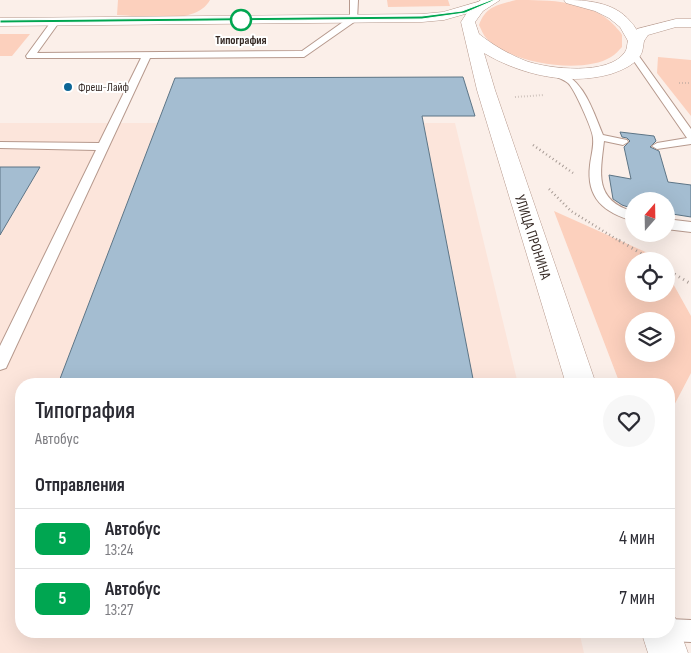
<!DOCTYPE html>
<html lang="ru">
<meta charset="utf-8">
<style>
:root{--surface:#fff;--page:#f7f7f7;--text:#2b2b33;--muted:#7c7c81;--line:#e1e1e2}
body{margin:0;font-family:"Sofia Sans Condensed",sans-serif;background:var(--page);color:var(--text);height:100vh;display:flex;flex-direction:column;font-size:19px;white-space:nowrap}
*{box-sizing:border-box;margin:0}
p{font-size:16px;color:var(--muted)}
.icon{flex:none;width:28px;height:28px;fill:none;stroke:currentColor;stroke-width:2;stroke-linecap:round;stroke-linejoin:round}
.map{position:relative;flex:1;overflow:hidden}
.side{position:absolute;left:15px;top:378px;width:660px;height:260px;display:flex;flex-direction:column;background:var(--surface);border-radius:20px;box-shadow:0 5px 20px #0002}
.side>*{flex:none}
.badge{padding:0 10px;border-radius:8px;font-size:18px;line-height:32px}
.needle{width:32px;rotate:20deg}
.fabs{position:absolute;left:625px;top:192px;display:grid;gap:10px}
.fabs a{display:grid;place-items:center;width:50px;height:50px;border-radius:50%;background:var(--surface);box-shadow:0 5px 20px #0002;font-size:25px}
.map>.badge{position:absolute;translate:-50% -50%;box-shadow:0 0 0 2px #fff}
h2{padding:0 20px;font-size:19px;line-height:45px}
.round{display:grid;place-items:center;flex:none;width:52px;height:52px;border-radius:26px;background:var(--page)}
.summary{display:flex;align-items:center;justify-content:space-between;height:85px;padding:0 20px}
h1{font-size:24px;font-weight:600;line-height:38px}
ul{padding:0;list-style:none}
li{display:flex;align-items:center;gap:15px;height:60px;padding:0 20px;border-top:1px solid var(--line)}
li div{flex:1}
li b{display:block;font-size:19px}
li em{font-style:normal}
li .badge{min-width:55px;font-weight:700;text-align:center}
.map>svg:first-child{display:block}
.built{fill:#fce5db}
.green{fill:#fcd0bd;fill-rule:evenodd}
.building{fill:#a4bdd1;stroke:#5d7586}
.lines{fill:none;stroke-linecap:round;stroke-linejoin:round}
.service-casing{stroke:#b6998d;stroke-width:2}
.minor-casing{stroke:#b6998d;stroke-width:1}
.tertiary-casing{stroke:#b6998d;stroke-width:1}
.secondary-casing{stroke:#b6998d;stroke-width:1}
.path-far2{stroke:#a89c96;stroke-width:2;stroke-dasharray:0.5 2.5;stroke-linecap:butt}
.path-far1{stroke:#a89c96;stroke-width:2.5;stroke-dasharray:1 3;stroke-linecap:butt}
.path{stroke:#a89c96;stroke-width:3;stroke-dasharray:1 4;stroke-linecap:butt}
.service{fill:#fff;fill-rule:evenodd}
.minor{fill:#fff;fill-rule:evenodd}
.tertiary{fill:#fff;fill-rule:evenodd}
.secondary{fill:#fff;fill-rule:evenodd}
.line{fill:#00a651;stroke:#fff}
.stop-dot{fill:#fff;stroke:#00a651;stroke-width:2.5}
.poi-dot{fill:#0d6696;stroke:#fff;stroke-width:2}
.labels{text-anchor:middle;stroke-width:4;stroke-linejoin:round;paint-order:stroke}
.far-stop-label{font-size:12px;font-weight:bold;fill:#372b26;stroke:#fff}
.far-poi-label{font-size:12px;fill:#372b26;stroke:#fff;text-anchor:start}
.street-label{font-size:15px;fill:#372b26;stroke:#fff}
</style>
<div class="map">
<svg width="691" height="653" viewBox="0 0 691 653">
<rect width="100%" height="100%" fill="#fbefe9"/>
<polygon class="built" points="0,123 455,123 518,384 21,384 21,631 579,631 584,653 0,653"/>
<g class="green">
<path d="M118,0H210C196,26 142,16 117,15Z"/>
<polygon points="387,0 448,0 450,6 388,7"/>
<path d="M516,0C548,0 592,0 615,26C617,29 621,32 622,35C622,38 622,43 622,47C619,50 615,55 611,57C582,75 509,63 487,39C483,35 481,29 479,25C486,6 498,5 516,0Z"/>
<polygon points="0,34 30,34 12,56 0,56"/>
<polygon points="658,57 691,60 691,116 657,73"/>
<path d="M554,211L659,258L661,261H634V294H666V271L691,316V373L669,415V384H620ZM666,321V354H634V321Z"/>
</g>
<g class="building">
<polygon points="463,77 475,116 422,116 474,384 58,384 175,78"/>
<polygon points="620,132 654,136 656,141 650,147 659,151 668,182 691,185 691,217 666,213 666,201 634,201 634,209 622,205 613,199 609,175 631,179 624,147 630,141 627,138 622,137"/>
<polygon points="0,167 40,167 0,235"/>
</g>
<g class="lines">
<defs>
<g id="service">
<polygon points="350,0 358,0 357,20 304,57 150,58 6,368 0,370 0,346 96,150 0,148 0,142 99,143 141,58 27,58 26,56 53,19 60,21 37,53 302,51 350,17"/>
<polygon points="633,51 636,52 691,129 691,144 657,149 652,146 657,143 687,138 629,54"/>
<path d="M554,69C584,78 592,109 603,135L627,140L628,142L623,145L604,141C600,175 594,200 634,212V221C604,213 586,198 590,165C591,156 594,147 593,138C593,130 574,88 568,83C563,79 556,77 551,74L549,72Z"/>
<polygon points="666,219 691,222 691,232 666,229"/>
<polygon points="669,619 691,620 691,642 669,641 661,638 659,631 669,631"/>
</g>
<polygon id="minor" points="481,1 486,2 488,5 486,8 444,20 422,22 0,26 0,18 422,14 443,12"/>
<polygon id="tertiary" points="676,19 691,19 691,27 676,27 648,35 642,44 630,44 628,41 637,29"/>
<g id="secondary">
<path d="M481,0H500L483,11L475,22L479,34C493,45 508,54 526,61C549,69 609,76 625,52C627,50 627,44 628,41L620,27L609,18L595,11L566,3L564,0C587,0 614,2 630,21C636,27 639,35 644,41C643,46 643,52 640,56C633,66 622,70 611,74C569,86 521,75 484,53L495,90L596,384H566L477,90L461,22L470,8Z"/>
<polygon points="669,614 675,617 688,653 648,653 641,631 669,631"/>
</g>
</defs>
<use href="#service" class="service-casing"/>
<use href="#minor" class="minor-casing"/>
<use href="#tertiary" class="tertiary-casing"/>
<use href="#secondary" class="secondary-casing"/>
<g class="path-far2">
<polyline points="679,83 691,83"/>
<polyline points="515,97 544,95"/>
</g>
<g class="path-far1">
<polyline points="533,145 573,173"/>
<polyline points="549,189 571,211 621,242"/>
</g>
<g class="path">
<polyline points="619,240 653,261"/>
<polyline points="666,269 691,284"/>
</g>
<use href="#service" class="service"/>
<use href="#minor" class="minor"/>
<use href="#tertiary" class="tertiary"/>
<use href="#secondary" class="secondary"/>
</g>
<polygon class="line" points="491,0 495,0 465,13 422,19 0,23 0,20 422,16 462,11"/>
<circle class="stop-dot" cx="241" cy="20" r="10"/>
<circle class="poi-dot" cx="68" cy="87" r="5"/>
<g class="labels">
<g class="far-stop-label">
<text x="241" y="44">Типография</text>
</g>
<g class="far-poi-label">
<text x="78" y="91">Фреш-Лайф</text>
</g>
<g class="street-label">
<text transform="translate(533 237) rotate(72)" y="5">УЛИЦА ПРОНИНА</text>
</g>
</g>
</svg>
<div class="fabs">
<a><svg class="needle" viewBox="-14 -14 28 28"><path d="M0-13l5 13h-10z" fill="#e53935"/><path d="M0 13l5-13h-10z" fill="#7c7c81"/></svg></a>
<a><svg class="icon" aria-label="locate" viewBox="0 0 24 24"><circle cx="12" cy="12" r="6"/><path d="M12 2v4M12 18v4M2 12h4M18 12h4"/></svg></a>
<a><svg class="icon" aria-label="layers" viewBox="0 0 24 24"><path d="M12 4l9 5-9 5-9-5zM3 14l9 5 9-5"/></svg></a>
</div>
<section class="side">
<div class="summary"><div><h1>Типография</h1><p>Автобус</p></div><a class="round"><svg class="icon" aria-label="heart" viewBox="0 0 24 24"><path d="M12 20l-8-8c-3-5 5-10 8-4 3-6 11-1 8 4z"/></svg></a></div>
<h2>Отправления</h2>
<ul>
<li><span class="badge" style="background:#00a651;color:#fff">5</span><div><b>Автобус</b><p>13:24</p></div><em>4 мин</em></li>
<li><span class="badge" style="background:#00a651;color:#fff">5</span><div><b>Автобус</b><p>13:27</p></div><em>7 мин</em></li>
</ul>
</section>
</div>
